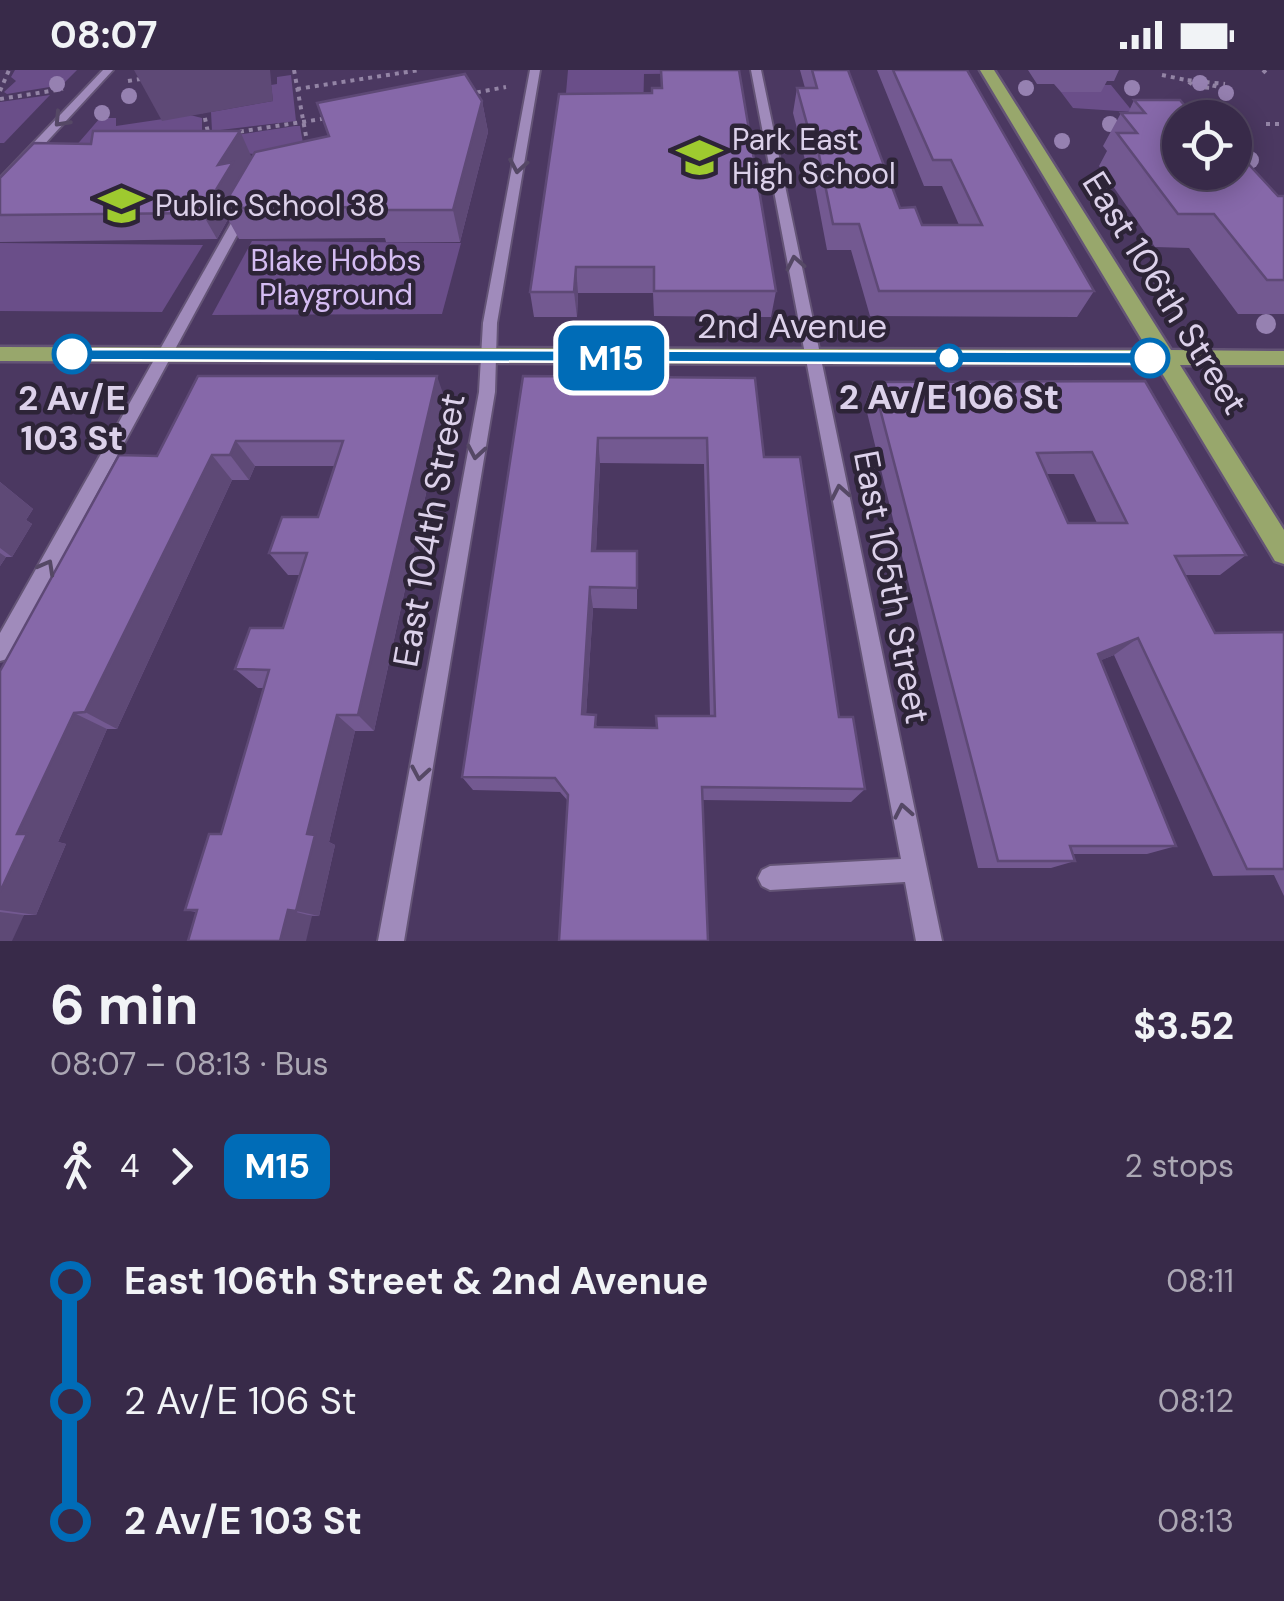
<!DOCTYPE html>
<meta charset="utf-8">
<style>
:root{--surface:#382a49;--page:#3f3250;--text:#f1f3f6;--muted:#aba7b4;--line:#524661}
body{margin:0;font-family:"DM Sans",sans-serif;background:var(--page);color:var(--text);height:100vh;display:flex;flex-direction:column;font-size:38px;white-space:nowrap}
*{box-sizing:border-box;margin:0}
p{font-size:32px;color:var(--muted)}
.icon{flex:none;width:55px;height:55px;fill:none;stroke:currentColor;stroke-width:2;stroke-linecap:round;stroke-linejoin:round}
.map{position:relative;height:871px;overflow:hidden}
.sheet{display:flex;flex-direction:column;background:var(--surface);flex:1}
.sheet>*{flex:none}
.badge{padding:0 20px;border-radius:15px;font-size:35px;line-height:65px}
.controls{position:absolute;left:1162px;top:30px;display:grid;gap:20px}
.controls a{display:grid;place-items:center;width:90px;height:90px;border-radius:50%;background:var(--surface);box-shadow:0 5px 25px #0003,0 0 0 2px var(--line);font-size:50px}
.map>.badge{position:absolute;translate:-50% -50%;box-shadow:0 0 0 5px #fff}
.legs{display:flex;align-items:center;gap:15px;height:110px;padding:0 50px;font-size:32px}
.legs p{margin-inline-start:auto}
.head{display:flex;align-items:center;justify-content:space-between;height:170px;padding:0 50px}
h1{font-size:55px;font-weight:700;line-height:75px}
ul{padding:0 50px;list-style:none}
li{display:flex;align-items:center;gap:35px;height:120px;font-size:38px}
li i{display:grid;place-items:center;width:15px;height:100%;margin:0 12px;background:currentColor}
li i::after{content:'';width:25px;height:25px;margin:-12px;border:8px solid;border-radius:50%;background:var(--surface)}
li p{margin-inline-start:auto}
li:first-child i{background:linear-gradient(#0000 50%,currentColor 0)}
li:last-child i{background:linear-gradient(currentColor 50%,#0000 0)}
.status{display:flex;justify-content:space-between;align-items:center;height:70px;padding:0 50px;background:var(--surface);direction:ltr}
.status svg{height:28px;fill:currentColor}
.map>svg:first-child{display:block}
.green{fill:#6a4e89}
.lines{fill:none;stroke-linecap:round;stroke-linejoin:round}
.minor-casing{stroke:#645476;stroke-width:4}
.major-casing{stroke:#645476;stroke-width:5}
.path{stroke:#9384a5;stroke-width:4;stroke-dasharray:4 5;stroke-linecap:butt}
.minor{fill:#a08bbb;fill-rule:evenodd}
.major{fill:#98a76c;fill-rule:evenodd}
.tree{fill:#9681b1}
.wall{fill:#735991;fill-rule:evenodd}
.shaded-wall{fill:#5e4976}
.building{fill:#8668a9;stroke:#5e4976;stroke-width:2.5;fill-rule:evenodd}
.oneway{stroke:#554865}
.line-1{fill:#006cb7;stroke:#fff;stroke-width:2.5}
.stop-1-dot{fill:#fff;stroke:#006cb7;stroke-width:5}
.labels{text-anchor:middle;stroke-width:9;stroke-linejoin:round;paint-order:stroke}
.far-poi-label{font-size:30px;fill:#dcd1ea;stroke:#2d2437;text-anchor:start}
.far-park-label{font-size:30px;fill:#d4bcf2;stroke:#2d2437}
.street-label{font-size:35px;fill:#dcd1ea;stroke:#2d2437}
.stop-label{font-size:35px;font-weight:bold;fill:#dcd1ea;stroke:#2d2437}
</style>
<div class="status"><b>08:07</b><svg viewBox="0 0 49 12"><path d="M0 12V9h3v3zM5 12V6h3v6zM10 12V3h3v9zM15 12V0h3v12zM26 1h20v11H26zM47 4h2v5h-2z"/></svg></div>
<div class="map">
<svg width="1284" height="871" viewBox="0 0 1284 871">
<rect width="100%" height="100%" fill="#4b3861"/>
<g class="green">
<polygon points="15,0 77,0 62,15 7,24 4,22 16,11 11,7"/>
<polygon points="568,0 733,0 733,3 644,4 643,47 564,46"/>
<polygon points="291,5 296,51 212,61 211,42 273,31 271,15 277,14 277,7"/>
<polygon points="1096,15 1111,15 1133,42 1073,38 1061,22 1100,22"/>
<polygon points="50,25 4,73 0,73 0,32"/>
<polygon points="190,45 202,48 202,63 68,85 100,48 116,48 116,56"/>
<path d="M295,56H300L307,96C232,71 144,82 66,91Z"/>
<polygon points="252,171 461,173 442,244 212,245"/>
<polygon points="0,173 203,175 162,242 0,241"/>
</g>
<g class="lines">
<defs>
<g id="minor">
<polygon points="103,0 113,0 4,118 0,119 0,108"/>
<polygon points="530,0 540,0 497,253 495,322 404,871 378,871 479,322 483,253"/>
<polygon points="751,0 761,0 942,871 916,871 905,812 770,820 762,816 758,808 762,800 770,796 901,789"/>
<polygon points="244,137 250,141 7,589 0,591 0,563 238,141"/>
</g>
<polygon id="major" points="980,0 994,0 1171,280 1284,281 1284,295 1180,295 1284,460 1284,494 1275,491 1157,295 0,291 0,277 1148,280"/>
</defs>
<use href="#minor" class="minor-casing"/>
<use href="#major" class="major-casing"/>
<g class="path">
<polyline points="294,0 308,77"/>
<polyline points="1263,0 1267,4"/>
<polyline points="1162,5 1186,10"/>
<polyline points="128,11 147,8"/>
<polyline points="1215,14 1214,18 1196,17 1186,10 1225,14"/>
<polyline points="297,19 420,0"/>
<polyline points="0,21 9,0"/>
<polyline points="468,24 506,17"/>
<polyline points="0,29 63,19"/>
<polyline points="203,39 209,67"/>
<polyline points="1266,54 1284,54"/>
<polyline points="231,63 328,48"/>
</g>
<use href="#minor" class="minor"/>
<use href="#major" class="major"/>
</g>
<g class="tree">
<circle cx="1200" cy="13" r="8"/>
<circle cx="57" cy="14" r="8"/>
<circle cx="1026" cy="18" r="8"/>
<circle cx="1132" cy="18" r="8"/>
<circle cx="1226" cy="23" r="8"/>
<circle cx="129" cy="26" r="8"/>
<circle cx="102" cy="43" r="8"/>
<circle cx="1110" cy="54" r="8"/>
<circle cx="1062" cy="71" r="8"/>
<circle cx="1250" cy="90" r="9"/>
<circle cx="1266" cy="254" r="10"/>
</g>
<g class="wall">
<polygon points="800,0 848,0 900,138 922,155 959,155 942,116 924,116 877,0 967,0 1094,221 1077,247 870,246 851,180 827,180 810,90 805,90 793,43 797,18 805,18"/>
<polygon points="1028,0 1119,0 1114,11 1107,11 1101,22 1061,22 1054,14 1037,14"/>
<polygon points="559,24 776,221 771,247 654,246 653,223 578,223 577,247 534,247 530,222"/>
<polygon points="1134,30 1180,48 1278,126 1284,126 1284,244 1238,244 1189,178 1155,177 1099,96 1107,81 1103,76 1121,43 1128,43"/>
<polygon points="482,31 488,62 460,172 386,172 385,168 239,169 228,149 217,169 0,172 0,108 252,87"/>
<path d="M523,306L764,387L839,647L865,719L851,732L703,730L568,731L560,722L473,720L462,707ZM600,393L704,394L710,646H656V658L598,657L586,645L593,538L637,539V504L596,481Z"/>
<path d="M1145,311L1246,485L1220,505H1185L1215,563L1284,562V826L1274,805L1213,806L1114,585L1101,590L1176,776L1147,784H1072L1075,791L1051,798H978L865,334L873,312ZM1046,404H1074L1097,453H1068Z"/>
<polygon points="446,332 374,661 355,661 329,772 335,775 319,846 196,842 185,840 221,764 264,618 258,618 235,599 283,558 300,505 288,505 269,483 318,447 335,396 255,396 249,410 232,410 117,659 107,659 58,772 66,774 36,845 24,845 0,871 0,601 157,386"/>
<polygon points="0,412 33,439 26,450 32,454 12,487 6,487 0,496"/>
</g>
<g class="shaded-wall">
<polygon points="134,0 270,0 273,31 162,51"/>
<polygon points="482,31 488,62 460,172 453,140"/>
<polygon points="240,61 252,88 222,138 228,149 217,169 202,143 218,95"/>
<polygon points="576,197 578,223 577,247 574,222"/>
<polygon points="437,306 446,332 374,661 358,645"/>
<polygon points="598,368 600,393 595,504 592,481"/>
<polygon points="236,371 255,396 249,410 230,385"/>
<polygon points="212,385 232,410 117,659 85,642"/>
<polygon points="0,412 33,439 26,450 32,454 12,487 0,478"/>
<polygon points="0,483 6,487 0,496"/>
<polygon points="590,517 593,538 585,661 582,644"/>
<polygon points="1138,568 1114,585 1077,600 1098,584"/>
<polygon points="74,643 107,659 58,772 66,774 36,845 0,840 0,822 17,764"/>
<polygon points="337,645 355,661 329,772 335,775 319,846 296,841 307,764"/>
<polygon points="288,840 312,846 306,871 280,871"/>
<polygon points="0,842 24,845 12,871 0,871"/>
</g>
<g class="building">
<polygon points="661,0 739,0 776,221 654,221 654,197 576,197 574,222 530,222 559,24 652,23 652,18 662,18"/>
<polygon points="812,0 848,0 900,138 915,137 922,155 982,155 951,90 933,90 893,0 967,0 1094,221 879,221 859,154 833,154 815,65 810,65 797,18 817,18"/>
<polygon points="465,4 482,31 453,140 375,140 376,137 222,138 255,82 329,66 317,33"/>
<polygon points="1134,30 1180,30 1195,48 1180,48 1180,102 1235,102 1235,86 1241,86 1278,126 1284,126 1284,210 1267,210 1214,144 1178,144 1117,63 1137,63 1121,43 1145,43"/>
<polygon points="93,61 240,61 218,95 233,92 202,143 0,145 0,108 34,73 91,74"/>
<polygon points="198,306 437,306 358,645 337,645 307,764 315,765 296,841 288,840 280,871 188,871 197,840 185,840 209,764 221,764 269,600 235,599 250,558 283,558 307,483 269,483 282,447 318,447 343,371 236,371 230,385 212,385 85,642 74,643 17,764 27,764 0,822 0,601 119,385 157,386"/>
<path d="M523,306L755,308L764,387H800L839,647H853L865,719L702,717L708,871H559L568,725L555,708L462,707ZM598,368H707L715,646H656L657,658L595,657L596,645L582,644L590,517L637,518V481H592Z"/>
<path d="M1145,311L1246,485L1175,486L1215,563L1284,562V799H1247L1138,568L1098,584L1176,776H1070L1075,791H998L873,312ZM1092,382L1127,453H1068L1037,383Z"/>
</g>
<defs><path id="oneway-chevron" d="M-2-3.5L2.5 0L-2 3.5" fill="none" stroke-width="1.6" stroke-linecap="round" stroke-linejoin="round" transform="scale(2.5)"/></defs>
<g class="oneway">
<use href="#oneway-chevron" transform="translate(61 50) rotate(133)"/>
<use href="#oneway-chevron" transform="translate(518 96) rotate(100)"/>
<use href="#oneway-chevron" transform="translate(795 193) rotate(-101)"/>
<use href="#oneway-chevron" transform="translate(476 382) rotate(100)"/>
<use href="#oneway-chevron" transform="translate(840 422) rotate(-101)"/>
<use href="#oneway-chevron" transform="translate(47 497) rotate(-61)"/>
<use href="#oneway-chevron" transform="translate(420 703) rotate(100)"/>
<use href="#oneway-chevron" transform="translate(903 741) rotate(-101)"/>
</g>
<polygon class="line-1" points="72,279 1150,282 1159,288 1150,294 72,290 63,284"/>
<defs>
<symbol id="school-bare" viewBox="-9 -9 18 18"><path d="M0-5L7-2L0 1L-7-2ZM-4 1L0 2.5L4 1V4Q0 6-4 4Z" fill="#9eca2f" stroke="#2d2437" stroke-width="2.5" paint-order="stroke"/></symbol>
</defs>
<g fill-rule="evenodd">
<use href="#school-bare" x="668" y="56" width="63" height="63"/>
<use href="#school-bare" x="90" y="104" width="63" height="63"/>
</g>
<g class="stop-1-dot">
<circle cx="72" cy="284" r="18"/>
<circle cx="949" cy="288" r="12"/>
<circle cx="1150" cy="288" r="18"/>
</g>
<g class="labels">
<g class="far-poi-label">
<text x="732" y="80">Park East<tspan x="732" dy="34">High School</tspan></text>
<text x="155" y="146">Public School 38</text>
</g>
<g class="far-park-label">
<text x="336" y="201">Blake Hobbs<tspan x="336" dy="34">Playground</tspan></text>
</g>
<g class="street-label">
<text transform="translate(1165 223) rotate(58)" y="12">East 106th Street</text>
<text x="792" y="268">2nd Avenue</text>
<text transform="translate(429 460) rotate(-80)" y="12">East 104th Street</text>
<text transform="translate(892 517) rotate(79)" y="12">East 105th Street</text>
</g>
<g class="stop-label">
<text x="949" y="339">2 Av/E 106 St</text>
<text x="72" y="340">2 Av/E<tspan x="72" dy="40">103 St</tspan></text>
</g>
</g>
</svg>
<div class="controls">
<a><svg class="icon" aria-label="locate" viewBox="0 0 24 24"><circle cx="12" cy="12" r="6"/><path d="M12 2v4M12 18v4M2 12h4M18 12h4"/></svg></a>
</div>
<b class="badge" style="left:611px;top:288px;background:#006cb7;color:#fff">M15</b>
</div>
<section class="sheet">
<div class="head"><div><h1>6 min</h1><p>08:07 – 08:13 · Bus</p></div><b>$3.52</b></div>
<div class="legs"><svg class="icon" aria-label="walk" viewBox="0 0 24 24"><circle cx="13" cy="4" r="2"/><path d="M13 8l-2 6 4 7M11 14l-3 7M7 12l3-4h3l4 4"/></svg>4<svg class="icon" aria-label="forward" viewBox="0 0 24 24"><path d="M9 5l7 7-7 7"/></svg><b class="badge" style="background:#006cb7;color:#fff">M15</b><p>2 stops</p></div>
<ul>
<li><i style="color:#006cb7"></i><b>East 106th Street &amp; 2nd Avenue</b><p>08:11</p></li>
<li><i style="color:#006cb7"></i><span>2 Av/E 106 St</span><p>08:12</p></li>
<li><i style="color:#006cb7"></i><b>2 Av/E 103 St</b><p>08:13</p></li>
</ul>
</section>
